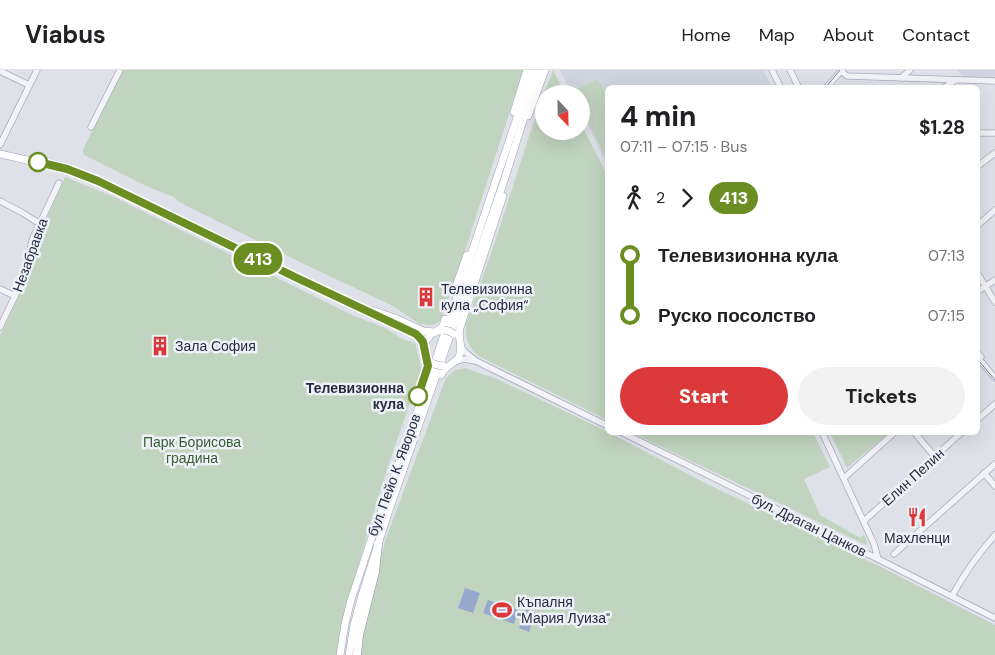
<!DOCTYPE html>
<meta charset="utf-8">
<style>
:root{--surface:#fff;--page:#f2f2f2;--text:#202124;--muted:#757577;--line:#e0e0e0;--accent:#da3839}
body{margin:0;font-family:"DM Sans",sans-serif;background:var(--page);color:var(--text);height:100vh;display:flex;flex-direction:column;font-size:19px;white-space:nowrap}
*{box-sizing:border-box;margin:0}
p{font-size:16px;color:var(--muted)}
.icon{flex:none;width:28px;height:28px;fill:none;stroke:currentColor;stroke-width:2;stroke-linecap:round;stroke-linejoin:round}
.map{position:relative;flex:1;overflow:hidden}
.side{position:absolute;left:605px;top:15px;width:375px;height:350px;display:flex;flex-direction:column;background:var(--surface);border-radius:8px;box-shadow:0 5px 20px #0002}
.side>*{flex:none}
.badge{padding:0 10px;border-radius:16px;font-size:18px;line-height:32px}
.needle{width:32px;rotate:158deg}
.controls{position:absolute;left:535px;top:15px;display:grid;gap:10px}
.controls a{display:grid;place-items:center;width:55px;height:55px;border-radius:50%;background:var(--surface);box-shadow:0 5px 20px #0002;font-size:25px}
.map>.badge{position:absolute;translate:-50% -50%;box-shadow:0 0 0 2px #fff}
.legs{display:flex;align-items:center;gap:8px;height:55px;padding:0 15px;font-size:16px}
.legs p{margin-inline-start:auto}
.headline{display:flex;align-items:center;justify-content:space-between;height:85px;padding:0 15px}
h1{font-size:28px;font-weight:800;line-height:38px}
.button{display:flex;gap:10px;margin-top:auto;padding:10px 15px}
.button a{flex:1;height:58px;border-radius:30px;background:var(--accent);color:#fff;font-size:20px;font-weight:800;line-height:58px;text-align:center}
.button a+a{background:var(--page);color:var(--text)}
ul{padding:0 15px;list-style:none}
li{display:flex;align-items:center;gap:18px;height:60px;font-size:19px}
li i{display:grid;place-items:center;width:8px;height:100%;margin:0 6px;background:currentColor}
li i::after{content:'';width:12px;height:12px;margin:-6px;border:4px solid;border-radius:50%;background:var(--surface)}
li p{margin-inline-start:auto}
li:first-child i{background:linear-gradient(#0000 50%,currentColor 0)}
li:last-child i{background:linear-gradient(currentColor 50%,#0000 0)}
header{display:flex;align-items:center;gap:30px;box-sizing:border-box;height:70px;padding:0 25px;background:var(--surface);border-bottom:1px solid var(--line)}
header strong{font-size:24px}
nav{display:flex;gap:28px;margin-inline-start:auto;font-size:18px}
.map>svg:first-child{display:block}
.built{fill:#d0d4df}
.green{fill:#c1d4bf}
.water{fill:#96a9cd}
.lines{fill:none;stroke-linecap:round;stroke-linejoin:round}
.minor-casing{stroke:#a8abb7;stroke-width:7}
.major-casing{stroke:#9da3b6;stroke-width:8}
.highway-casing{stroke:#858ca1;stroke-width:9}
.minor{stroke:#f2f3f7;stroke-width:5.5}
.major{stroke:#fff;stroke-width:7}
.highway{stroke:#fff;stroke-width:8}
.tram{stroke:#777e94;stroke-width:1}
.major-bridge-casing{stroke:#9da3b6;stroke-width:8;stroke-linecap:butt}
.major-bridge{stroke:#fff;stroke-width:7}
.line-1-casing{stroke:#fff;stroke-width:11}
.line-1{stroke:#6b8e23;stroke-width:8}
.stop-1-dot{fill:#fff;stroke:#6b8e23;stroke-width:2.5}
.labels{text-anchor:middle;stroke-width:5;stroke-linejoin:round;paint-order:stroke}
.street-label{font-size:14px;fill:#262c42;stroke:#eef1f7}
.poi-label{font-size:14px;fill:#262c42;stroke:#eef1f7;text-anchor:start}
.stop-label{font-size:14px;font-weight:bold;fill:#262c42;stroke:#eef1f7;text-anchor:end}
.park-label{font-size:14px;fill:#345f32;stroke:#eef1f7}
</style>
<header>
<strong>Viabus</strong>
<nav><a>Home</a><a>Map</a><a>About</a><a>Contact</a></nav>
</header>
<div class="map">
<svg width="995" height="585" viewBox="0 0 995 585">
<rect width="100%" height="100%" fill="#dfe1e9"/>
<g class="built">
<polygon points="560,0 763,0 772,17 608,18 607,94 581,42 581,24 572,24"/>
<polygon points="957,0 995,0 995,9 966,9"/>
</g>
<g class="green">
<polygon points="122,0 523,0 457,206 440,251 435,254 431,255 420,254 391,235 304,194 179,132 174,127 144,115 84,85 83,82 83,80"/>
<polygon points="553,0 565,24 544,24"/>
<polygon points="598,9 607,27 607,90 584,44 586,42 581,34 581,24 576,24 574,21"/>
<path d="M544,25V61H581V54L607,105V350L478,286C468,275 465,270 466,254L495,172L530,63Z"/>
<path d="M65,107L114,127L352,245L385,258L402,269L415,273L420,292V296L422,298L389,393L370,454L341,557L337,585H0V266L30,203C33,193 33,183 36,173Z"/>
<polygon points="465,298 497,309 602,359 705,413 881,497 995,555 995,585 360,585 364,559 385,471 446,308 455,300"/>
<polygon points="633,363 813,363 830,397 804,409 820,445 860,468 864,465 867,472 866,475"/>
<polygon points="830,363 889,363 847,398"/>
</g>
<g class="water">
<polygon points="465,518 480,523 473,543 458,538"/>
<polygon points="488,530 518,540 514,554 483,543"/>
<polygon points="526,539 536,543 533,550 539,552 537,556 532,554 529,562 519,558"/>
</g>
<g class="lines">
<defs>
<g id="minor">
<polyline points="772,0 781,18"/>
<polyline points="790,0 799,18"/>
<polyline points="0,1 29,15"/>
<polyline points="841,1 847,6 995,11"/>
<polyline points="901,8 910,0"/>
<polyline points="826,18 842,0"/>
<polyline points="944,18 955,10"/>
<polyline points="91,57 120,0"/>
<polyline points="978,63 995,63"/>
<polyline points="0,75 37,0"/>
<polyline points="978,96 995,83"/>
<polyline points="0,131 23,143 40,154"/>
<polyline points="978,155 995,140"/>
<polyline points="978,204 995,232"/>
<polyline points="0,219 15,226"/>
<polyline points="978,221 995,210"/>
<path d="M0,257L26,203C29,191 29,180 33,168L59,113"/>
<polyline points="461,276 464,281 476,291 608,356"/>
<polyline points="978,283 981,287 979,289 995,308"/>
<polyline points="455,292 464,289 475,291"/>
<polyline points="978,349 995,334"/>
<polyline points="621,362 878,489 995,548"/>
<polyline points="822,362 874,474 878,489"/>
<polyline points="914,362 935,387"/>
<polyline points="984,403 995,416"/>
<polyline points="844,408 895,362"/>
<polyline points="864,451 962,362"/>
<polyline points="894,484 995,394"/>
<path d="M952,526C964,504 978,484 995,465"/>
</g>
<g id="major">
<polyline points="514,42 527,0"/>
<polyline points="528,46 545,0"/>
<polyline points="0,84 67,99 98,111 297,208 416,264 422,270 424,278"/>
<polyline points="454,222 467,185"/>
<polyline points="372,240 397,249 423,261 434,262"/>
<polyline points="437,261 443,256 445,249"/>
<path d="M441,305C446,294 454,295 459,287C464,277 457,268 460,258L503,126"/>
<polyline points="425,307 428,296 425,280 425,273 431,264 441,260"/>
<polyline points="340,585 345,554 351,530 370,473 433,298 533,0"/>
<polyline points="349,585 354,555 362,525 388,443 503,114 539,0"/>
</g>
<polyline id="highway" points="357,585 359,565 375,502 378,474"/>
</defs>
<use href="#minor" class="minor-casing"/>
<use href="#major" class="major-casing"/>
<use href="#highway" class="highway-casing"/>
<use href="#minor" class="minor"/>
<use href="#major" class="major"/>
<use href="#highway" class="highway"/>
<g class="tram">
<polyline points="825,18 840,0"/>
<polyline points="978,290 995,310"/>
</g>
<defs>
<g id="major-bridge">
<polyline points="444,260 449,261 454,264"/>
<polyline points="432,293 437,295 443,296"/>
</g>
</defs>
<use href="#major-bridge" class="major-bridge-casing"/>
<use href="#major-bridge" class="major-bridge"/>
</g>
<g class="lines">
<defs>
<polyline id="line-1" points="38,92 67,99 98,111 297,208 416,264 420,268 423,272 428,296 418,326"/>
</defs>
<use href="#line-1" class="line-1-casing"/>
<use href="#line-1" class="line-1"/>
</g>
<defs>
<symbol id="building-bare" viewBox="-9 -9 18 18"><path d="M-4-6H4V6H1V3H-1V6H-4ZM-2.5-4.3h1.7v1.8h-1.7ZM.8-4.3h1.7v1.8H.8ZM-2.5-1h1.7V.8h-1.7ZM.8-1h1.7V.8H.8Z" fill="#da3839" stroke="#eef1f7" stroke-width="2.5" paint-order="stroke"/></symbol>
<symbol id="restaurant-bare" viewBox="-9 -9 18 18"><path d="M-5-6h1v4h1v-4h1v4h1v-4h1v5L-1.5 .5V6h-2V.5L-5-1ZM5-6V6H3V1.5H1.5Q1.5-4 5-6Z" fill="#da3839" stroke="#eef1f7" stroke-width="2.5" paint-order="stroke"/></symbol>
<symbol id="stadium-bare" viewBox="-9 -9 18 18"><path d="M0-5a6.5 5 0 1 0 0 10a6.5 5 0 1 0 0-10ZM-3.5-1.8h7v3.6h-7Z" fill="#da3839" stroke="#eef1f7" stroke-width="2.5" paint-order="stroke"/></symbol>
</defs>
<g fill-rule="evenodd">
<use href="#building-bare" x="412" y="213" width="28" height="28"/>
<use href="#building-bare" x="146" y="262" width="28" height="28"/>
<use href="#restaurant-bare" x="903" y="433" width="28" height="28"/>
<use href="#stadium-bare" x="488" y="526" width="28" height="28"/>
</g>
<g class="stop-1-dot">
<circle cx="38" cy="92" r="9"/>
<circle cx="418" cy="326" r="9"/>
</g>
<g class="labels">
<g class="street-label">
<text transform="translate(30 185) rotate(-70)" y="5">Незабравка</text>
<text transform="translate(394 405) rotate(-70)" y="5">бул. Пейо К. Яворов</text>
<text transform="translate(913 407) rotate(-42)" y="5">Елин Пелин</text>
<text transform="translate(809 455) rotate(26)" y="5">бул. Драган Цанков</text>
</g>
<g class="poi-label">
<text x="441" y="224">Телевизионна<tspan x="441" dy="16">кула „София“</tspan></text>
<text x="175" y="281">Зала София</text>
<text x="917" y="473" text-anchor="middle">Махленци</text>
<text x="517" y="537">Къпалня<tspan x="517" dy="16">"Мария Луиза"</tspan></text>
</g>
<g class="stop-label">
<text x="404" y="323">Телевизионна<tspan x="404" dy="16">кула</tspan></text>
</g>
<g class="park-label">
<text x="192" y="377">Парк Борисова<tspan x="192" dy="16">градина</tspan></text>
</g>
</g>
</svg>
<div class="controls">
<a><svg class="needle" viewBox="-14 -14 28 28"><path d="M0-13l5 13h-10z" fill="#e53935"/><path d="M0 13l5-13h-10z" fill="#757577"/></svg></a>
</div>
<b class="badge" style="left:258px;top:189px;background:#6b8e23;color:#fff">413</b>
<section class="side">
<div class="headline"><div><h1>4 min</h1><p>07:11 – 07:15 · Bus</p></div><b>$1.28</b></div>
<div class="legs"><svg class="icon" aria-label="walk" viewBox="0 0 24 24"><circle cx="13" cy="4" r="2"/><path d="M13 8l-2 6 4 7M11 14l-3 7M7 12l3-4h3l4 4"/></svg>2<svg class="icon" aria-label="forward" viewBox="0 0 24 24"><path d="M9 5l7 7-7 7"/></svg><b class="badge" style="background:#6b8e23;color:#fff">413</b></div>
<ul>
<li><i style="color:#6b8e23"></i><b>Телевизионна кула</b><p>07:13</p></li>
<li><i style="color:#6b8e23"></i><b>Руско посолство</b><p>07:15</p></li>
</ul>
<div class="button"><a>Start</a><a>Tickets</a></div>
</section>
</div>
